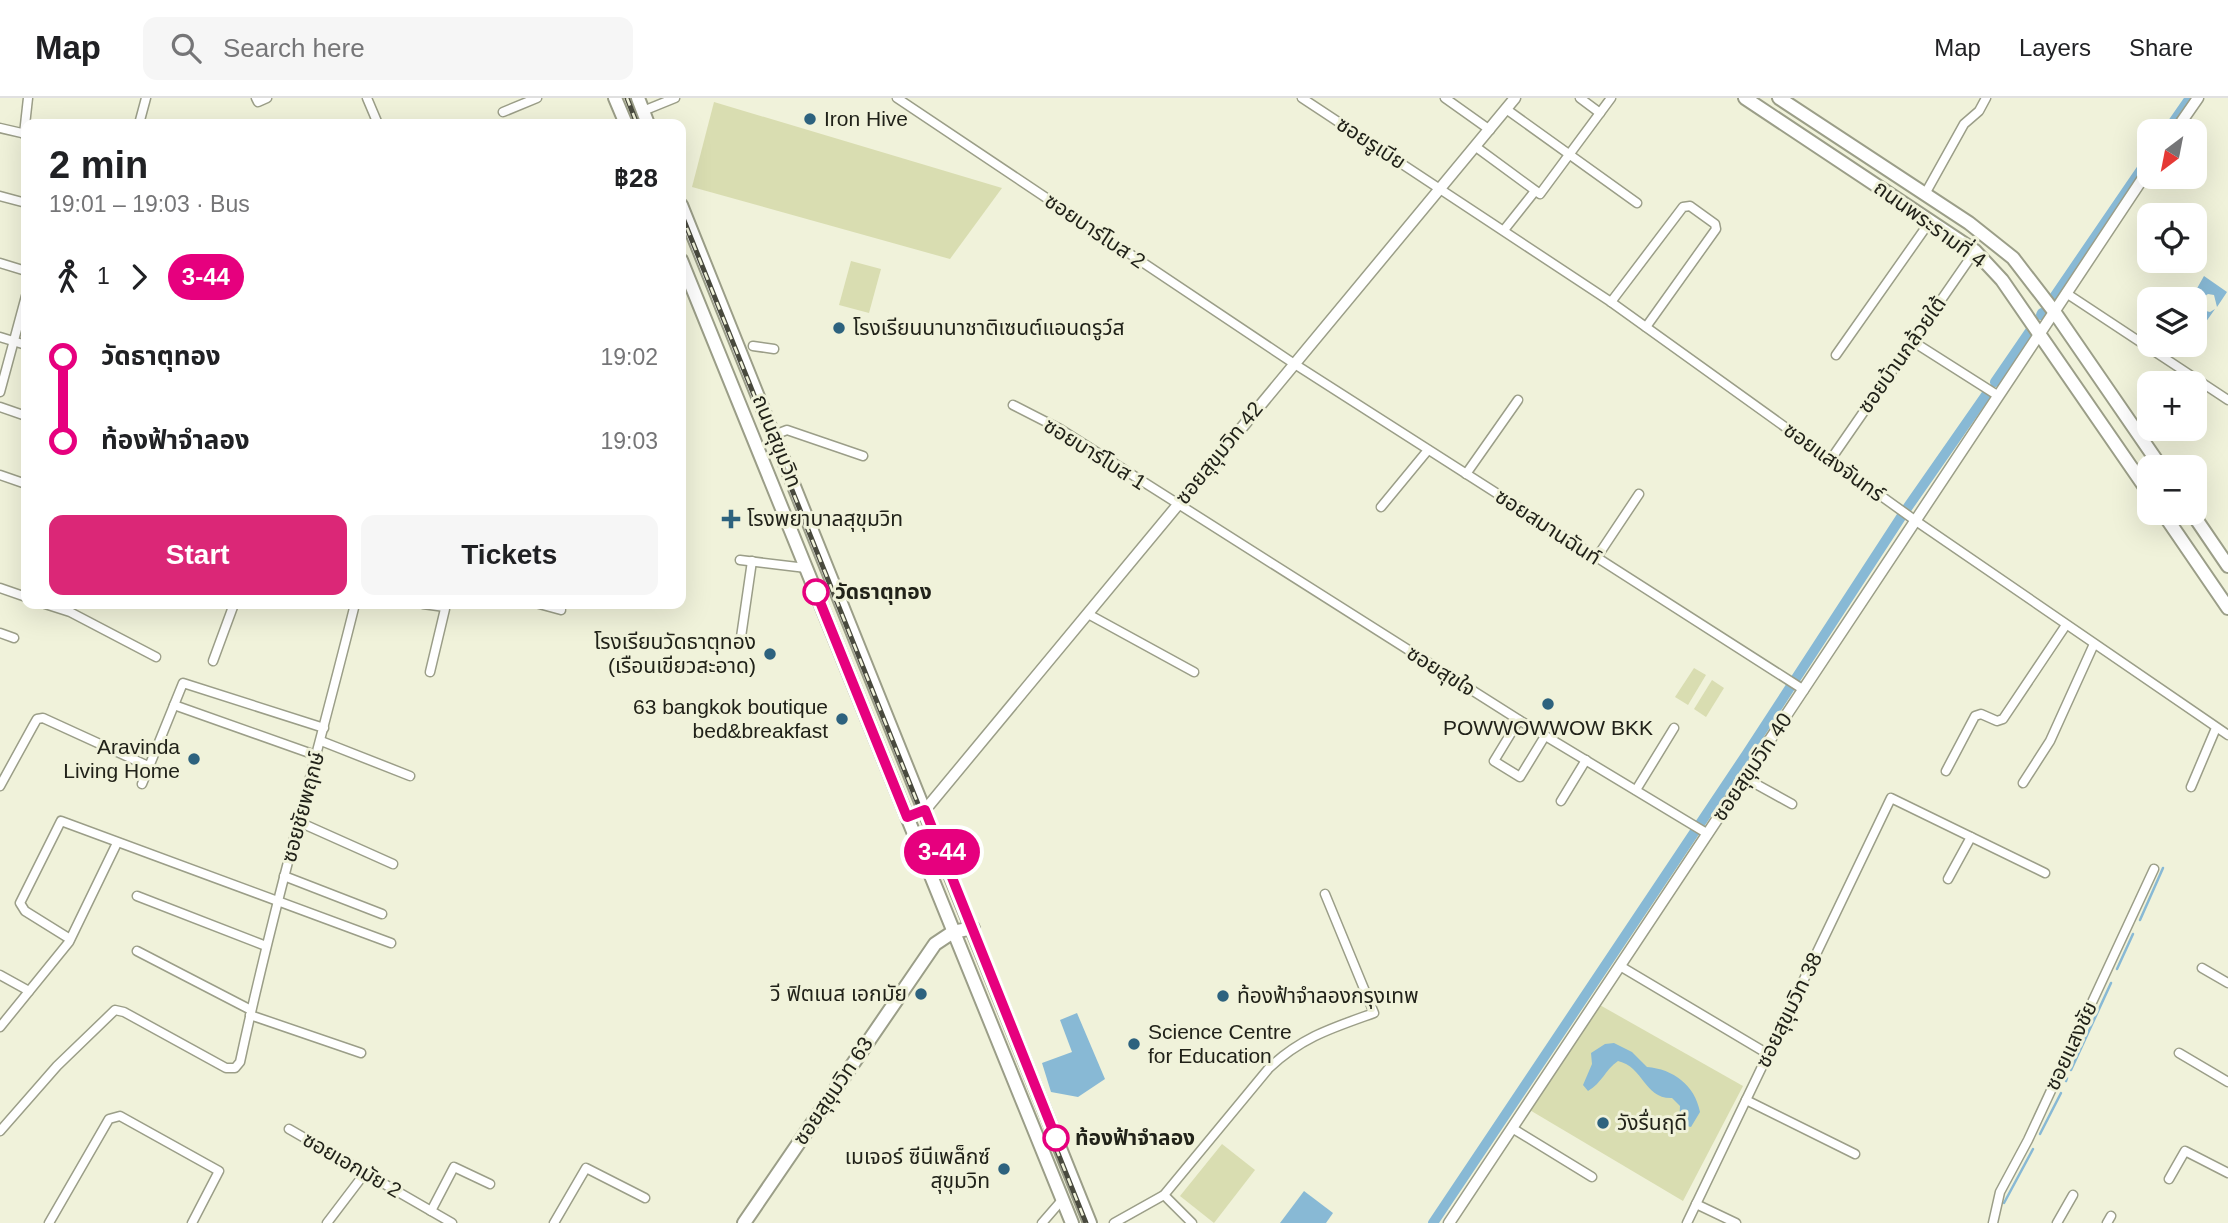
<!DOCTYPE html>
<meta charset="utf-8">
<style>
:root{--surface:#fff;--page:#f6f6f6;--text:#202124;--muted:#757577;--line:#e0e0e0;--accent:#db2777}
body{margin:0;font-family:Arial,"Noto Sans Thai",sans-serif;background:var(--page);color:var(--text);height:100vh;display:flex;flex-direction:column;font-size:26px;white-space:nowrap}
*{box-sizing:border-box;margin:0}
p{font-size:23px;color:var(--muted)}
.icon{flex:none;width:38px;height:38px;fill:none;stroke:currentColor;stroke-width:2;stroke-linecap:round;stroke-linejoin:round}
.map{position:relative;flex:1;overflow:hidden}
.panel{position:absolute;left:21px;top:21px;width:665px;height:490px;display:flex;flex-direction:column;background:var(--surface);border-radius:14px;box-shadow:0 7px 28px #0002}
.panel>*{flex:none}
.badge{padding:0 14px;border-radius:23px;font-size:24px;line-height:46px}
.needle{width:46px;rotate:212deg}
.controls{position:absolute;left:2137px;top:21px;display:grid;gap:14px}
.controls a{display:grid;place-items:center;width:70px;height:70px;border-radius:14px;background:var(--surface);box-shadow:0 7px 28px #0002;font-size:35px}
.map>.badge{position:absolute;translate:-50% -50%;box-shadow:0 0 0 4px #fff}
.legs{display:flex;align-items:center;gap:10px;height:77px;padding:0 28px;font-size:23px}
.legs p{margin-inline-start:auto}
.summary{display:flex;align-items:center;justify-content:space-between;height:119px;padding:0 28px}
h1{font-size:38px;font-weight:700;line-height:52px}
.cta{display:flex;gap:14px;margin-top:auto;padding:14px 28px}
.cta a{flex:1;height:80px;border-radius:14px;background:var(--accent);color:#fff;font-size:28px;font-weight:700;line-height:80px;text-align:center}
.cta a+a{background:var(--page);color:var(--text)}
ul{padding:0 28px;list-style:none}
li{display:flex;align-items:center;gap:24px;height:84px;font-size:26px}
li i{display:grid;place-items:center;width:10px;height:100%;margin:0 9px;background:currentColor}
li i::after{content:'';width:18px;height:18px;margin:-9px;border:5px solid;border-radius:50%;background:var(--surface)}
li p{margin-inline-start:auto}
li:first-child i{background:linear-gradient(#0000 50%,currentColor 0)}
li:last-child i{background:linear-gradient(currentColor 50%,#0000 0)}
header{display:flex;align-items:center;gap:42px;box-sizing:border-box;height:98px;padding:0 35px;background:var(--surface);border-bottom:2px solid var(--line)}
header strong{font-size:33px}
nav{display:flex;gap:38px;margin-inline-start:auto;font-size:24px}
.search{width:490px;height:63px;background:var(--page);display:flex;align-items:center;gap:18px;box-sizing:border-box;padding:0 24px;border-radius:14px;color:var(--muted);font-size:26px}
.map>svg:first-child{display:block}
.green{fill:#d9ddb1}
.water{fill:#88b9d5}
.lines{fill:none;stroke-linecap:round;stroke-linejoin:round}
.stream{stroke:#88b9d5;stroke-width:2.5}
.canal{stroke:#88b9d5;stroke-width:10}
.minor-casing{stroke:#9b9e88;stroke-width:11}
.tertiary-casing{stroke:#9b9e88;stroke-width:13}
.primary-casing{stroke:#9b9e88;stroke-width:16}
.minor{stroke:#fff;stroke-width:8}
.tertiary{stroke:#fff;stroke-width:10}
.primary{stroke:#fff;stroke-width:12}
.rail-casing{stroke:#494a3e;stroke-width:5}
.rail{stroke:#f0f2da;stroke-width:2.5;stroke-dasharray:8;stroke-linecap:butt}
.line-1-casing{stroke:#fff;stroke-width:16}
.line-1{stroke:#e6007e;stroke-width:10}
.poi-dot{fill:#2d627e;stroke:#f0f2da;stroke-width:2.5}
.stop-1-dot{fill:#fff;stroke:#e6007e;stroke-width:3.5}
.labels{text-anchor:middle;stroke-width:6;stroke-linejoin:round;paint-order:stroke}
.poi-label{font-size:21px;fill:#212219;stroke:#f0f2da;text-anchor:start}
.street-label{font-size:21px;fill:#212219;stroke:#f0f2da}
.stop-label{font-size:21px;font-weight:bold;fill:#212219;stroke:#f0f2da;text-anchor:start}
</style>
<header>
<strong>Map</strong>
<div class="search"><svg class="icon" aria-label="search" viewBox="0 0 24 24"><circle cx="10" cy="10" r="6"/><path d="M15 15l6 6"/></svg>Search here</div>
<nav><a>Map</a><a>Layers</a><a>Share</a></nav>
</header>
<div class="map">
<svg width="2228" height="1125" viewBox="0 0 2228 1125">
<rect width="100%" height="100%" fill="#f0f2da"/>
<g class="green">
<polygon points="714,4 1002,90 950,161 692,89"/>
<polygon points="851,163 881,171 869,215 839,207"/>
<polygon points="1694,570 1706,577 1688,607 1675,599"/>
<polygon points="1712,582 1724,590 1706,619 1694,611"/>
<polygon points="1598,906 1743,988 1683,1103 1528,1011"/>
<polygon points="1222,1046 1255,1072 1214,1125 1180,1098"/>
</g>
<g class="water">
<polygon points="2204,178 2227,194 2217,209 2214,197 2208,196 2200,201 2202,212 2210,214 2215,211 2203,228 2195,222 2194,201 2191,201"/>
<polygon points="1077,915 1105,981 1078,999 1051,994 1042,965 1072,954 1060,922"/>
<path d="M1614,945L1632,954L1647,969C1673,971 1695,987 1700,1014L1691,1029L1679,1026L1680,1008L1672,1000C1644,1001 1644,969 1618,963C1605,972 1602,985 1588,993L1583,987L1592,966L1591,955L1605,946Z"/>
<polygon points="1304,1093 1333,1115 1326,1125 1280,1125"/>
</g>
<g class="lines">
<g class="stream">
<polyline points="2140,822 2163,770"/>
<polyline points="2117,871 2133,836"/>
<polyline points="2071,972 2111,885"/>
<polyline points="2066,983 2067,980"/>
<polyline points="2040,1036 2061,995"/>
<polyline points="2004,1105 2033,1051"/>
</g>
<g class="canal">
<polyline points="2167,33 2190,0"/>
<polyline points="2052,202 2149,60"/>
<polyline points="2041,217 2042,215"/>
<polyline points="1995,284 2030,233"/>
<polyline points="1433,1125 1746,657 1903,416 1988,294"/>
</g>
<defs>
<g id="minor">
<polyline points="256,0 258,4 267,0"/>
<polyline points="367,0 378,26"/>
<polyline points="897,0 1293,265 1804,592"/>
<polyline points="1302,0 1611,204 1916,423 2228,637"/>
<polyline points="1445,0 1490,32"/>
<polyline points="1580,0 1600,15"/>
<polyline points="1506,11 1637,105"/>
<polyline points="643,13 675,0"/>
<polyline points="503,14 537,0"/>
<polyline points="139,26 146,0"/>
<polyline points="0,30 26,36"/>
<polyline points="24,36 28,0"/>
<polyline points="1476,49 1540,96 1611,0"/>
<polyline points="1925,96 1964,26 1979,13 1986,0"/>
<polyline points="0,98 26,105"/>
<polyline points="1504,132 1535,93"/>
<polyline points="0,165 26,173"/>
<polyline points="2066,195 2228,302"/>
<polyline points="1611,204 1683,109 1690,108 1715,126 1716,131 1646,229"/>
<polyline points="0,239 26,247"/>
<polyline points="1912,243 1997,297"/>
<polyline points="753,248 774,251"/>
<polyline points="1836,257 1931,122"/>
<polyline points="0,294 26,198"/>
<polyline points="1013,307 1060,331 1519,622 1708,736"/>
<polyline points="0,309 26,318"/>
<polyline points="774,337 787,332 863,358"/>
<polyline points="1831,361 1975,153"/>
<polyline points="1466,376 1518,302"/>
<polyline points="0,377 26,386"/>
<polyline points="1381,409 1428,352"/>
<polyline points="1597,459 1639,396"/>
<polyline points="740,462 806,470"/>
<polyline points="0,490 26,499"/>
<polyline points="45,506 70,514 156,559"/>
<polyline points="423,506 445,509"/>
<polyline points="539,506 561,512"/>
<polyline points="1088,516 1194,574"/>
<polyline points="0,535 14,540"/>
<polyline points="740,546 752,463"/>
<polyline points="213,563 234,506"/>
<polyline points="430,574 445,511"/>
<polyline points="174,607 318,658"/>
<polyline points="1519,622 1494,663 1520,679 1545,638"/>
<polyline points="321,643 410,678"/>
<polyline points="1946,673 1975,618 1981,616 1997,623 2003,621 2066,527"/>
<polyline points="1745,680 1792,706"/>
<polyline points="2023,685 2050,643 2094,546"/>
<polyline points="142,686 183,585 324,630"/>
<polyline points="0,688 33,628 37,621 43,620 148,668"/>
<polyline points="2191,689 2216,630"/>
<polyline points="1636,692 1674,630"/>
<polyline points="1561,703 1586,662"/>
<polyline points="299,724 393,766"/>
<polyline points="284,778 382,816"/>
<polyline points="1948,781 1971,739"/>
<polyline points="137,798 266,848"/>
<polyline points="70,841 25,813 20,805 61,723 391,845"/>
<polyline points="137,853 251,912"/>
<polyline points="1620,868 1768,956"/>
<polyline points="2202,870 2228,885"/>
<polyline points="0,877 29,893"/>
<polyline points="250,917 361,955"/>
<polyline points="0,929 69,844 117,745"/>
<polyline points="2179,955 2228,984"/>
<polyline points="1746,1002 1855,1056"/>
<polyline points="1512,1030 1592,1079"/>
<polyline points="289,1031 452,1125"/>
<path d="M0,1033L57,968L115,912L124,914L226,970H235L240,964C273,810 317,659 355,506"/>
<polyline points="2169,1081 2185,1053 2228,1075"/>
<polyline points="1164,1097 1192,1125"/>
<polyline points="1696,1106 1736,1125"/>
<polyline points="431,1113 454,1069 490,1086"/>
<polyline points="49,1125 109,1021 120,1018 219,1073 192,1125"/>
<polyline points="327,1125 365,1075"/>
<polyline points="554,1125 586,1070 645,1100"/>
<polyline points="1042,1125 1062,1102"/>
<path d="M1114,1125L1164,1097L1269,970C1302,939 1332,930 1374,915L1325,796"/>
<polyline points="1687,1125 1891,700 2045,775"/>
<polyline points="1993,1125 2000,1094 2028,1042 2154,771"/>
<polyline points="2057,1125 2073,1097"/>
<polyline points="2107,1125 2111,1118"/>
</g>
<g id="tertiary">
<polyline points="2175,33 2198,0"/>
<polyline points="925,712 1515,0"/>
<polyline points="1449,1125 2149,71"/>
</g>
<g id="primary">
<polyline points="615,0 626,26"/>
<polyline points="638,0 648,26"/>
<polyline points="1745,0 1975,153 2002,182 2149,395"/>
<polyline points="1779,0 1969,125 2013,160 2053,212 2161,369"/>
<polyline points="681,107 1090,1125"/>
<polyline points="681,162 1072,1125"/>
<polyline points="2163,415 2228,510"/>
<polyline points="2192,415 2228,468"/>
<polyline points="744,1125 935,846 953,834 973,830"/>
</g>
</defs>
<use href="#minor" class="minor-casing"/>
<use href="#tertiary" class="tertiary-casing"/>
<use href="#primary" class="primary-casing"/>
<use href="#minor" class="minor"/>
<use href="#tertiary" class="tertiary"/>
<use href="#primary" class="primary"/>
<defs>
<g id="rail">
<polyline points="627,0 637,26"/>
<polyline points="681,115 1086,1125"/>
</g>
</defs>
<use href="#rail" class="rail-casing"/>
<use href="#rail" class="rail"/>
</g>
<g class="lines">
<defs>
<polyline id="line-1" points="816,494 907,719 925,712 1056,1040"/>
</defs>
<use href="#line-1" class="line-1-casing"/>
<use href="#line-1" class="line-1"/>
</g>
<g class="poi-dot">
<circle cx="810" cy="21" r="7"/>
<circle cx="839" cy="230" r="7"/>
<path d="M727.5 410.5h7v7h7v7h-7v7h-7v-7h-7v-7h7z"/>
<circle cx="770" cy="556" r="7"/>
<circle cx="1548" cy="606" r="7"/>
<circle cx="842" cy="621" r="7"/>
<circle cx="194" cy="661" r="7"/>
<circle cx="921" cy="896" r="7"/>
<circle cx="1223" cy="898" r="7"/>
<circle cx="1134" cy="946" r="7"/>
<circle cx="1603" cy="1025" r="7"/>
<circle cx="1004" cy="1071" r="7"/>
</g>
<g class="stop-1-dot">
<circle cx="816" cy="494" r="12"/>
<circle cx="1056" cy="1040" r="12"/>
</g>
<g class="labels">
<g class="poi-label">
<text x="824" y="28">Iron Hive</text>
<text x="853" y="237">โรงเรียนนานาชาติเซนต์แอนดรูว์ส</text>
<text x="747" y="428">โรงพยาบาลสุขุมวิท</text>
<text x="756" y="551" text-anchor="end">โรงเรียนวัดธาตุทอง<tspan x="756" dy="24">(เรือนเขียวสะอาด)</tspan></text>
<text x="828" y="616" text-anchor="end">63 bangkok boutique<tspan x="828" dy="24">bed&amp;breakfast</tspan></text>
<text x="1548" y="637" text-anchor="middle">POWWOWWOW BKK</text>
<text x="180" y="656" text-anchor="end">Aravinda<tspan x="180" dy="24">Living Home</tspan></text>
<text x="907" y="903" text-anchor="end">วี ฟิตเนส เอกมัย</text>
<text x="1237" y="905">ท้องฟ้าจำลองกรุงเทพ</text>
<text x="1148" y="941">Science Centre<tspan x="1148" dy="24">for Education</tspan></text>
<text x="1617" y="1032">วังรื่นฤดี</text>
<text x="990" y="1066" text-anchor="end">เมเจอร์ ซีนีเพล็กซ์<tspan x="990" dy="24">สุขุมวิท</tspan></text>
</g>
<g class="street-label">
<text transform="translate(1371 45) rotate(33)" y="7">ซอยรูเบีย</text>
<text transform="translate(1930 126) rotate(36)" y="7">ถนนพระรามที่ 4</text>
<text transform="translate(1095 133) rotate(34)" y="7">ซอยบาร์โบส 2</text>
<text transform="translate(1902 257) rotate(-55)" y="7">ซอยบ้านกล้วยใต้</text>
<text transform="translate(777 343) rotate(68)" y="7">ถนนสุขุมวิท</text>
<text transform="translate(1219 355) rotate(-51)" y="7">ซอยสุขุมวิท 42</text>
<text transform="translate(1095 356) rotate(32)" y="7">ซอยบาร์โบส 1</text>
<text transform="translate(1834 364) rotate(36)" y="7">ซอยแสงจันทร์</text>
<text transform="translate(1548 429) rotate(33)" y="7">ซอยสมานฉันท์</text>
<text transform="translate(1441 573) rotate(32)" y="7">ซอยสุขใจ</text>
<text transform="translate(1752 669) rotate(-56)" y="7">ซอยสุขุมวิท 40</text>
<text transform="translate(303 709) rotate(-75)" y="7">ซอยชัยพฤกษ์</text>
<text transform="translate(1789 912) rotate(-64)" y="7">ซอยสุขุมวิท 38</text>
<text transform="translate(2071 948) rotate(-65)" y="7">ซอยแสงชัย</text>
<text transform="translate(833 993) rotate(-56)" y="7">ซอยสุขุมวิท 63</text>
<text transform="translate(352 1067) rotate(30)" y="7">ซอยเอกมัย 2</text>
</g>
<g class="stop-label">
<text x="835" y="501">วัดธาตุทอง</text>
<text x="1075" y="1047">ท้องฟ้าจำลอง</text>
</g>
</g>
</svg>
<div class="controls">
<a><svg class="needle" viewBox="-14 -14 28 28"><path d="M0-13l5 13h-10z" fill="#e53935"/><path d="M0 13l5-13h-10z" fill="#757577"/></svg></a>
<a><svg class="icon" aria-label="locate" viewBox="0 0 24 24"><circle cx="12" cy="12" r="6"/><path d="M12 2v4M12 18v4M2 12h4M18 12h4"/></svg></a>
<a><svg class="icon" aria-label="layers" viewBox="0 0 24 24"><path d="M12 4l9 5-9 5-9-5zM3 14l9 5 9-5"/></svg></a>
<a>+</a>
<a>−</a>
</div>
<b class="badge" style="left:942px;top:754px;background:#e6007e;color:#fff">3-44</b>
<section class="panel">
<div class="summary"><div><h1>2 min</h1><p>19:01 – 19:03 · Bus</p></div><b>฿28</b></div>
<div class="legs"><svg class="icon" aria-label="walk" viewBox="0 0 24 24"><circle cx="13" cy="4" r="2"/><path d="M13 8l-2 6 4 7M11 14l-3 7M7 12l3-4h3l4 4"/></svg>1<svg class="icon" aria-label="forward" viewBox="0 0 24 24"><path d="M9 5l7 7-7 7"/></svg><b class="badge" style="background:#e6007e;color:#fff">3-44</b></div>
<ul>
<li><i style="color:#e6007e"></i><b>วัดธาตุทอง</b><p>19:02</p></li>
<li><i style="color:#e6007e"></i><b>ท้องฟ้าจำลอง</b><p>19:03</p></li>
</ul>
<div class="cta"><a>Start</a><a>Tickets</a></div>
</section>
</div>
